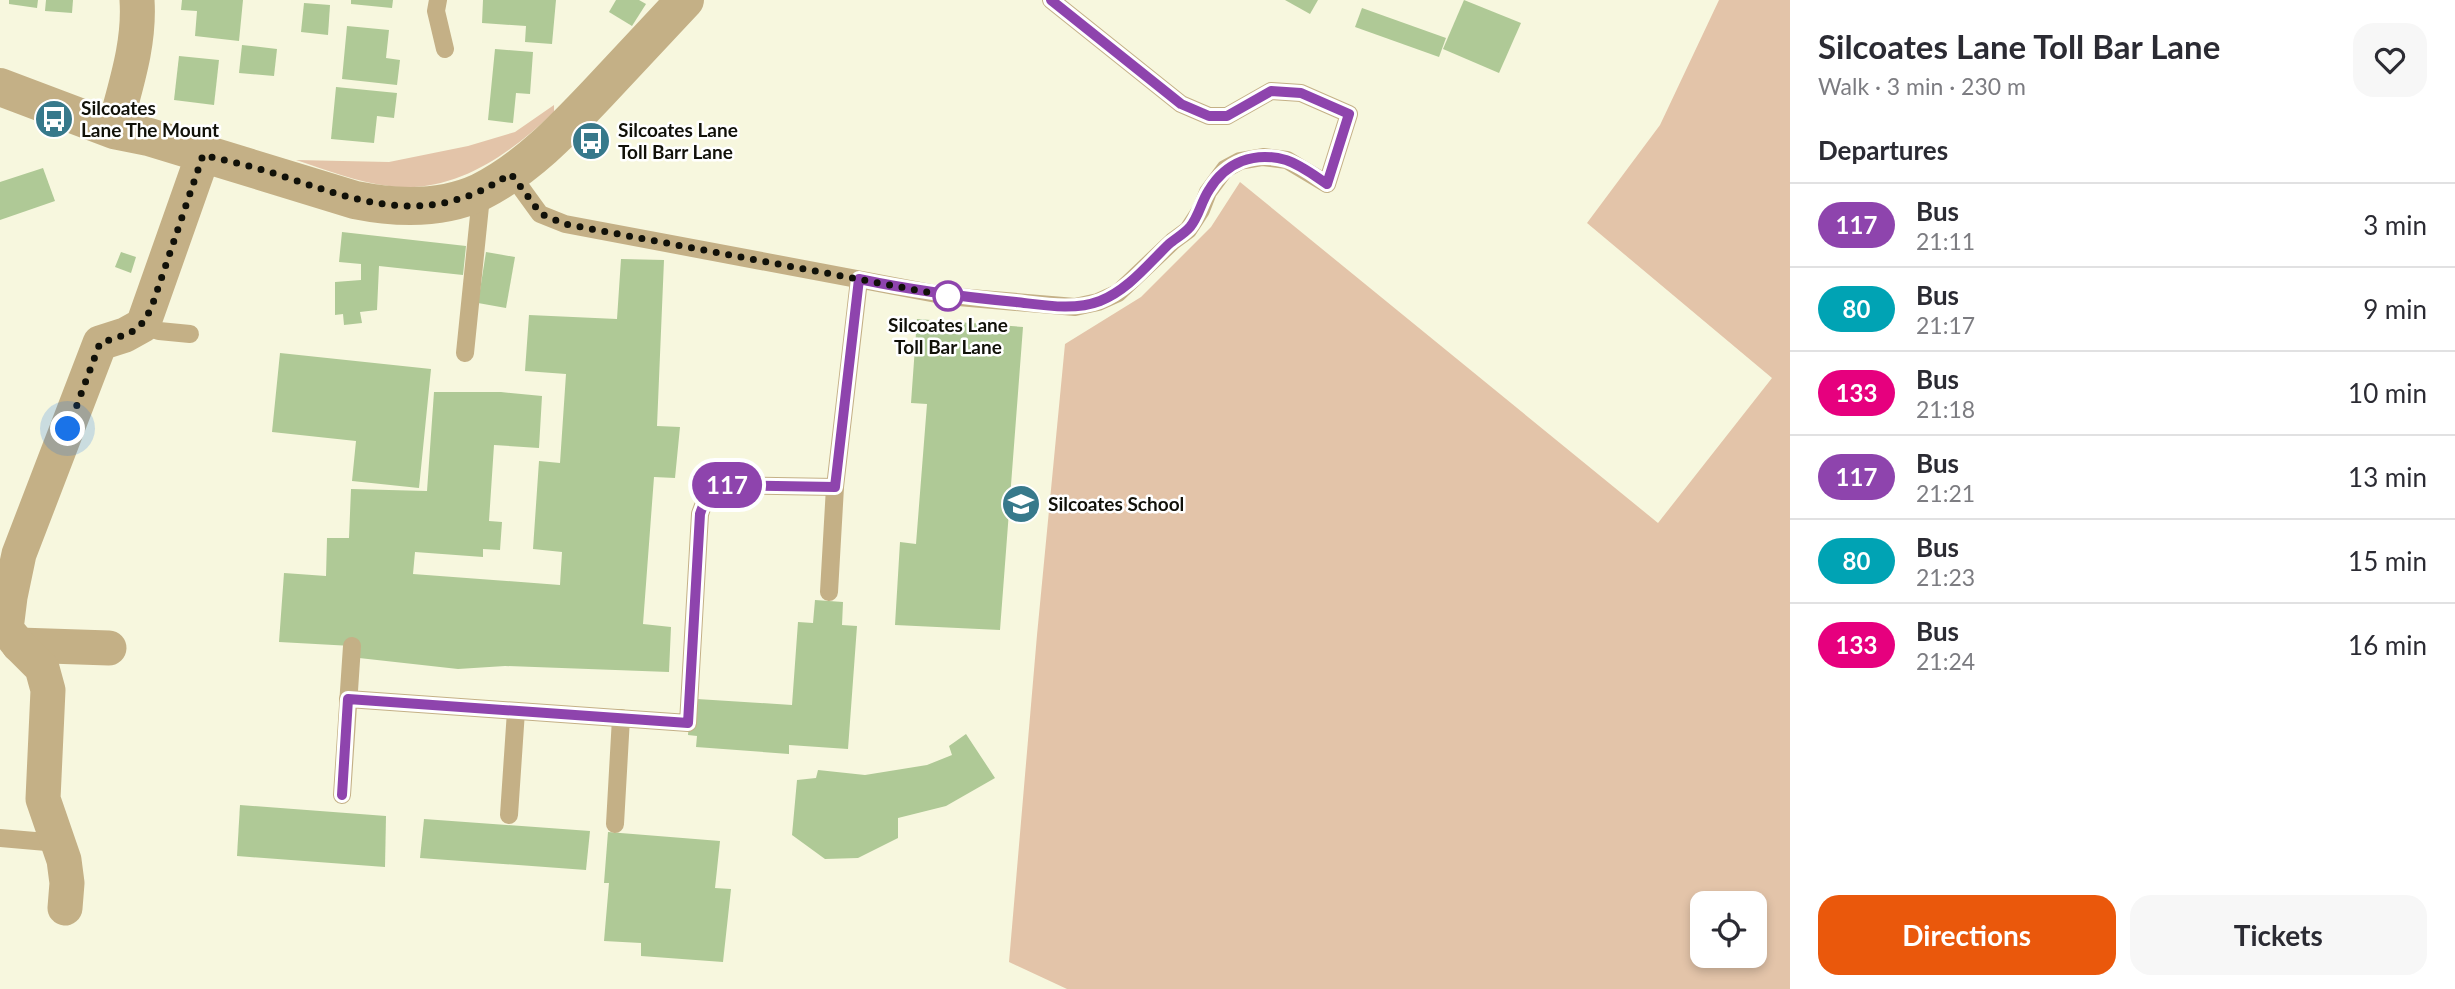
<!DOCTYPE html>
<meta charset="utf-8">
<style>
:root{--surface:#fff;--page:#f7f7f7;--text:#2b2b33;--muted:#7c7c81;--line:#e1e1e2;--accent:#ea580c}
body{margin:0;font-family:Lato,sans-serif;background:var(--page);color:var(--text);height:100vh;display:flex;flex-direction:column;font-size:26px;white-space:nowrap}
*{box-sizing:border-box;margin:0}
p{font-size:23px;color:var(--muted)}
.icon{flex:none;width:38px;height:38px;fill:none;stroke:currentColor;stroke-width:2;stroke-linecap:round;stroke-linejoin:round}
.map{position:relative;flex:1;overflow:hidden}
.details{display:flex;flex-direction:column;background:var(--surface);width:665px}
.details>*{flex:none}
.badge{padding:0 14px;border-radius:23px;font-size:24px;line-height:46px}
.tools{position:absolute;left:1690px;top:891px;display:grid;gap:14px}
.tools a{display:grid;place-items:center;width:77px;height:77px;border-radius:14px;background:var(--surface);box-shadow:0 4px 10px #0003;font-size:35px}
.you{position:absolute;width:35px;height:35px;margin:-18px;border:5px solid #fff;border-radius:50%;background:#1a73e8;box-shadow:0 0 0 10px #1a73e833}
.map>.badge{position:absolute;translate:-50% -50%;box-shadow:0 0 0 4px #fff}
h2{padding:0 28px;font-size:26px;line-height:63px}
.round{display:grid;place-items:center;flex:none;width:74px;height:74px;border-radius:21px;background:var(--page)}
.head{display:flex;align-items:center;justify-content:space-between;height:119px;padding:0 28px}
h1{font-size:33px;font-weight:700;line-height:52px}
.cta{display:flex;gap:14px;margin-top:auto;padding:14px 28px}
.cta a{flex:1;height:80px;border-radius:21px;background:var(--accent);color:#fff;font-size:28px;font-weight:700;line-height:80px;text-align:center}
.cta a+a{background:var(--page);color:var(--text)}
ul{padding:0;list-style:none}
li{display:flex;align-items:center;gap:21px;height:84px;padding:0 28px;border-top:2px solid var(--line)}
li div{flex:1}
li b{display:block;font-size:26px}
li em{font-style:normal}
li .badge{min-width:77px;font-weight:700;text-align:center}
main{display:flex;flex:1;min-height:0}
.map>svg:first-child{display:block}
.green{fill:#e3c4a9;fill-rule:evenodd}
.building{fill:#afc996}
.lines{fill:none;stroke-linecap:round;stroke-linejoin:round}
.service{stroke:#c4b086;stroke-width:18}
.minor{stroke:#c4b086;stroke-width:35}
.tertiary{stroke:#c4b086;stroke-width:38}
.line-casing{stroke:#fff;stroke-width:16}
.line{stroke:#8e44ad;stroke-width:10}
.walk{stroke:#111109;stroke-width:7;stroke-dasharray:0 12.6}
.stop-dot{fill:#fff;stroke:#8e44ad;stroke-width:3.5}
.labels{text-anchor:middle;stroke-width:5;stroke-linejoin:round;paint-order:stroke}
.poi-label{font-size:19px;font-weight:bold;fill:#111109;stroke:#fff;text-anchor:start}
.stop-label{font-size:19px;font-weight:bold;fill:#111109;stroke:#fff}
</style>
<main>
<div class="map">
<svg width="1790" height="989" viewBox="0 0 1790 989">
<rect width="100%" height="100%" fill="#f7f7de"/>
<g class="green">
<path d="M1719,0H1790V989H1067L1009,962L1037,635L1065,344L1141,297L1211,227L1240,182L1658,523L1772,378L1587,223L1660,125ZM1703,903H1755V956H1703Z"/>
<path d="M554,105V112C510,154 454,195 389,186C357,182 326,170 296,160L389,162L468,146L515,132Z"/>
</g>
<g class="building">
<polygon points="9,0 38,0 37,8 9,4"/>
<polygon points="46,0 73,0 72,13 45,11"/>
<polygon points="182,0 243,0 239,41 195,36 197,11 181,10"/>
<polygon points="351,0 393,0 392,8 351,4"/>
<polygon points="483,0 556,0 552,44 525,42 526,26 482,23"/>
<polygon points="616,0 639,0 646,4 632,26 609,12"/>
<polygon points="1285,0 1318,0 1310,14"/>
<polygon points="1464,0 1521,23 1499,73 1443,49"/>
<polygon points="304,3 330,5 328,35 301,32"/>
<polygon points="1362,8 1446,38 1439,57 1355,27"/>
<polygon points="347,26 389,30 386,58 400,60 397,85 342,79"/>
<polygon points="242,45 277,49 274,76 239,73"/>
<polygon points="495,49 533,52 530,94 516,93 513,123 488,120"/>
<polygon points="179,56 219,60 214,105 174,100"/>
<polygon points="336,87 397,93 394,118 377,116 374,143 331,139"/>
<polygon points="43,168 55,201 0,220 0,182"/>
<polygon points="342,232 466,246 463,275 379,266 377,310 360,312 362,323 344,325 343,314 335,315 335,282 361,280 361,264 339,262"/>
<polygon points="121,252 136,257 131,273 115,267"/>
<polygon points="486,252 515,257 506,308 478,303"/>
<polygon points="621,259 664,260 657,426 680,427 675,478 654,477 643,624 671,627 669,672 505,666 458,669 359,658 352,646 279,642 284,573 326,576 327,538 349,538 351,489 427,491 434,392 501,392 542,396 539,448 494,445 489,521 502,522 500,550 483,549 483,557 415,552 413,574 560,585 562,552 533,549 539,461 560,463 566,374 525,371 529,315 617,319"/>
<polygon points="917,319 1023,327 1000,630 895,625 900,542 916,544 927,404 911,403"/>
<polygon points="280,353 431,369 419,488 352,481 356,441 272,432"/>
<polygon points="815,600 843,602 842,625 857,626 848,749 789,745 789,754 696,747 697,736 688,735 690,711 697,699 792,705 798,622 813,623"/>
<polygon points="966,734 995,778 946,806 898,818 898,838 858,858 825,859 792,835 797,780 816,778 818,770 865,775 927,765 952,755 949,746"/>
<polygon points="240,805 386,816 385,867 237,856"/>
<polygon points="424,819 590,831 586,870 420,858"/>
<polygon points="608,832 720,841 715,888 731,889 723,962 641,956 641,943 604,941 609,883 604,883"/>
</g>
<g class="lines">
<g class="service">
<polyline points="438,0 436,11 445,49"/>
<polyline points="511,174 540,214 565,224 947,296 1075,307 1098,302 1118,293 1133,279 1173,241 1188,230 1201,210 1208,192 1225,169 1240,161 1263,157 1287,160 1327,184 1349,114 1301,93 1271,91 1227,116 1209,116 1181,104 1051,0"/>
<polyline points="143,325 159,331 190,334"/>
<polyline points="465,353 480,206 478,193"/>
<polyline points="829,592 835,487 859,280"/>
<path d="M348,699L688,723L700,514C705,498 711,492 726,485L835,487"/>
<polyline points="342,795 352,646"/>
<polyline points="509,815 516,711"/>
<polyline points="615,824 621,718"/>
<polyline points="0,838 58,843"/>
</g>
<g class="minor">
<path d="M114,130C125,87 140,45 137,0"/>
<polyline points="19,645 109,648"/>
<polyline points="65,908 67,883 64,860 43,799 48,690 42,668 19,645 6,629 10,597 19,554 100,343 125,335 143,325 203,155"/>
</g>
<path class="tertiary" d="M0,87L114,130L149,137L355,200C395,208 441,210 480,192C526,169 563,130 598,93C627,62 656,31 685,0"/>
</g>
<g class="lines">
<defs>
<path id="line" d="M342,795L348,699L688,723L700,514C705,498 711,492 726,485L835,487L859,279C911,290 963,297 1016,302C1043,305 1074,311 1100,301C1128,290 1148,264 1169,244C1176,238 1184,234 1190,227C1199,216 1201,202 1209,190C1226,162 1254,151 1286,160C1301,165 1315,176 1327,184L1349,114L1301,93L1271,91L1227,116H1209L1181,104L1051,0"/>
</defs>
<use href="#line" class="line-casing"/>
<use href="#line" class="line"/>
<path class="walk" d="M68,429L100,343C129,333 139,335 152,306L203,155C227,161 252,166 276,174C344,196 407,223 478,192C490,187 500,180 511,174L541,214L565,224L948,296"/>
</g>
<defs>
<symbol id="bus-disc" viewBox="-11 -11 22 22"><circle r="9.5" fill="#37798b" stroke="#fff"/><path d="M-5-6H5V4H4V6H2V4H-2V6H-4V4H-5ZM-3.5-4V0h7V-4ZM-3.5 1.2v1.5H-2V1.2ZM2 1.2v1.5H3.5V1.2Z" fill="#fff"/></symbol>
<symbol id="school-disc" viewBox="-11 -11 22 22"><circle r="9.5" fill="#37798b" stroke="#fff"/><path d="M0-5L7-2L0 1L-7-2ZM-4 1L0 2.5L4 1V4Q0 6-4 4Z" fill="#fff"/></symbol>
</defs>
<g fill-rule="evenodd">
<use href="#bus-disc" x="32" y="97" width="44" height="44"/>
<use href="#bus-disc" x="569" y="119" width="44" height="44"/>
<use href="#school-disc" x="999" y="482" width="44" height="44"/>
</g>
<circle class="stop-dot" cx="948" cy="296" r="14"/>
<g class="labels">
<g class="poi-label">
<text x="81" y="115">Silcoates<tspan x="81" dy="22">Lane The Mount</tspan></text>
<text x="618" y="137">Silcoates Lane<tspan x="618" dy="22">Toll Barr Lane</tspan></text>
<text x="1048" y="511">Silcoates School</text>
</g>
<g class="stop-label">
<text x="948" y="332">Silcoates Lane<tspan x="948" dy="22">Toll Bar Lane</tspan></text>
</g>
</g>
</svg>
<div class="tools">
<a><svg class="icon" aria-label="locate" viewBox="0 0 24 24"><circle cx="12" cy="12" r="6"/><path d="M12 2v4M12 18v4M2 12h4M18 12h4"/></svg></a>
</div>
<div class="you" style="left:68px;top:429px"></div>
<b class="badge" style="left:727px;top:485px;background:#8e44ad;color:#fff">117</b>
</div>
<section class="details">
<div class="head"><div><h1>Silcoates Lane Toll Bar Lane</h1><p>Walk · 3 min · 230 m</p></div><a class="round"><svg class="icon" aria-label="heart" viewBox="0 0 24 24"><path d="M12 20l-8-8c-3-5 5-10 8-4 3-6 11-1 8 4z"/></svg></a></div>
<h2>Departures</h2>
<ul>
<li><span class="badge" style="background:#8e44ad;color:#fff">117</span><div><b>Bus</b><p>21:11</p></div><em>3 min</em></li>
<li><span class="badge" style="background:#00a3b4;color:#fff">80</span><div><b>Bus</b><p>21:17</p></div><em>9 min</em></li>
<li><span class="badge" style="background:#e6007e;color:#fff">133</span><div><b>Bus</b><p>21:18</p></div><em>10 min</em></li>
<li><span class="badge" style="background:#8e44ad;color:#fff">117</span><div><b>Bus</b><p>21:21</p></div><em>13 min</em></li>
<li><span class="badge" style="background:#00a3b4;color:#fff">80</span><div><b>Bus</b><p>21:23</p></div><em>15 min</em></li>
<li><span class="badge" style="background:#e6007e;color:#fff">133</span><div><b>Bus</b><p>21:24</p></div><em>16 min</em></li>
</ul>
<div class="cta"><a>Directions</a><a>Tickets</a></div>
</section>
</main>
